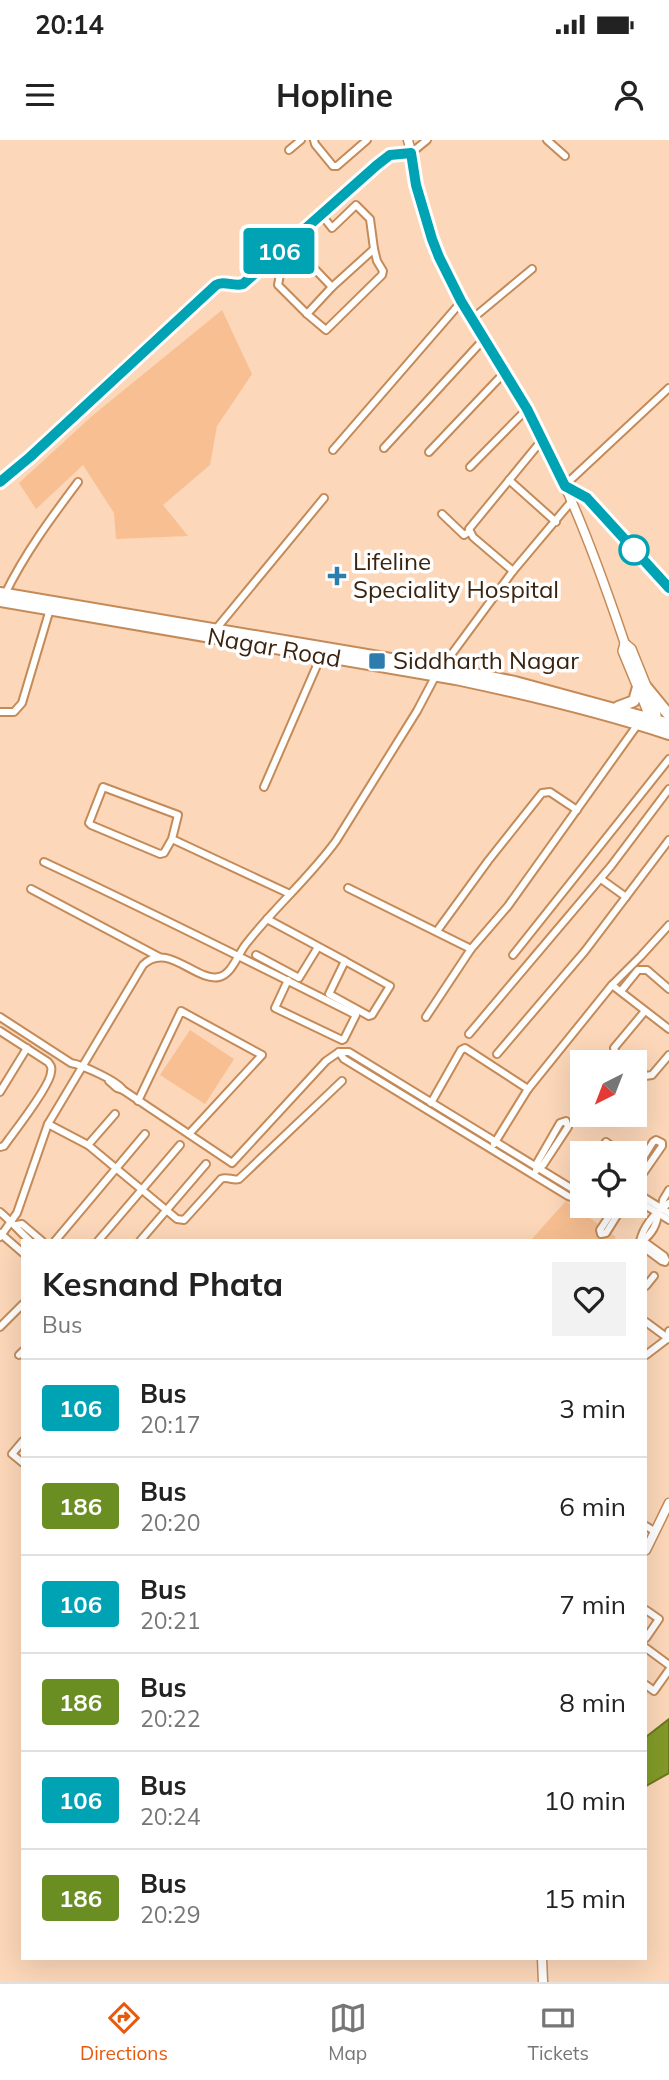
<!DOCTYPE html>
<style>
:root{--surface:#fff;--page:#f2f2f2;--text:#222;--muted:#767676;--line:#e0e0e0;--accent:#ea580c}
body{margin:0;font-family:Mulish,sans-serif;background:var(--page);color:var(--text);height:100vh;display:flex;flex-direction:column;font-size:26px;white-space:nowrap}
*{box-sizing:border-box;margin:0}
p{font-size:23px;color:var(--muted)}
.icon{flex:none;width:38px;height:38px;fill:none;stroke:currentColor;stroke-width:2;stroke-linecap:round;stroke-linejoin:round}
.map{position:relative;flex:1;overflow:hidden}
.details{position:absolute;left:21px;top:1099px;width:626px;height:721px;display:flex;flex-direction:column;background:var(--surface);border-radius:0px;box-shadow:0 7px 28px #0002}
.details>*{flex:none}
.badge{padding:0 14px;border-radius:5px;font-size:24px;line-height:46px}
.needle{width:46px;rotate:222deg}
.tools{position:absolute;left:570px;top:910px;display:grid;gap:14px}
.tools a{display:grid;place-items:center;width:77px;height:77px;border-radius:0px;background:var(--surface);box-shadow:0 7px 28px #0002;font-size:35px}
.map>.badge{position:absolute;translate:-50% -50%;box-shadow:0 0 0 4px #fff}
.round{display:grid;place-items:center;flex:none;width:74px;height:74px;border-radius:0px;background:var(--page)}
.overview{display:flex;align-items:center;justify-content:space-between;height:119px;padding:0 21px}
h1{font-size:33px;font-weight:700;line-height:52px}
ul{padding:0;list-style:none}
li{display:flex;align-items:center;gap:21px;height:98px;padding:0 21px;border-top:2px solid var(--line)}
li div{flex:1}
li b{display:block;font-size:26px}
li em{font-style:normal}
li .badge{min-width:77px;font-weight:700;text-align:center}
.status{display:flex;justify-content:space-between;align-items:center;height:49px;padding:0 35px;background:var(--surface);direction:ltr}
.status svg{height:19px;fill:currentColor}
header{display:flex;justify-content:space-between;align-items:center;height:91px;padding:0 21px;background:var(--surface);font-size:32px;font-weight:700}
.tabs{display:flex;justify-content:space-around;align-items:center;height:98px;border-top:2px solid var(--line);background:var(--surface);font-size:19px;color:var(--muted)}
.tabs a{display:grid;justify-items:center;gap:4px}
.tabs .active{color:var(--accent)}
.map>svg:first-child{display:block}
.green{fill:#f8c092}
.water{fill:#829a28;stroke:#6d7720;stroke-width:2}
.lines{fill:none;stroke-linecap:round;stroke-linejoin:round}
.street-casing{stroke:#c48b59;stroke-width:10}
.secondary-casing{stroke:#c48b59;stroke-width:11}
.primary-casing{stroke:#c48b59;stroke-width:12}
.highway-casing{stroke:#c48b59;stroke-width:14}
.street{stroke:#fff;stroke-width:6}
.secondary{stroke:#fff;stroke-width:8}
.primary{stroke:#fff;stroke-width:9}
.highway{stroke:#fff;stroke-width:10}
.line-casing{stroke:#fff;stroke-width:16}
.line{stroke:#00a3b4;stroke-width:10}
.stop-dot{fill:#fff;stroke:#00a3b4;stroke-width:3.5}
.poi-dot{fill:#2d7cae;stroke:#fff;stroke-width:2.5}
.labels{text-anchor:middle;stroke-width:7;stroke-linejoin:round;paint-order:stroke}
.poi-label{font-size:24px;fill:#3b240f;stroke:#fff;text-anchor:start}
.street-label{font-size:24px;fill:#3b240f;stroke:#fff}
</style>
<div class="status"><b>20:14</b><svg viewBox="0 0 49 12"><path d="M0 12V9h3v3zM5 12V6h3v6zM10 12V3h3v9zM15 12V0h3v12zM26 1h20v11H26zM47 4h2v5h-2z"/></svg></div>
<header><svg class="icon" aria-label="menu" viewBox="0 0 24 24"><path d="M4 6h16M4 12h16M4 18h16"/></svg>Hopline<svg class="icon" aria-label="person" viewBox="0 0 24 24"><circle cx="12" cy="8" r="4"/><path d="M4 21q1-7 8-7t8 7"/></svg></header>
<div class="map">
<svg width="669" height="1842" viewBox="0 0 669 1842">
<rect width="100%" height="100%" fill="#fcd7b9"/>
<g class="green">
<polygon points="222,170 252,234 217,286 210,325 163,365 188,396 116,399 114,373 83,325 36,369 19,343 92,276"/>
<polygon points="190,890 234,919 205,964 160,935"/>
<polygon points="566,1061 616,1097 612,1101 530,1101"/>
</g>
<polygon class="water" points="669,1579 669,1633 646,1646 646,1597"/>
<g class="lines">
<defs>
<g id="street">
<polyline points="314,0 315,4 333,26 337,26 367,0"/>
<polyline points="547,0 565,16"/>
<polyline points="289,10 301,0"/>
<polyline points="289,102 332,147"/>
<polyline points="299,113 281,129 278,145 307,174 332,147 374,109 370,79 356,65 332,88 321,74"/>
<polyline points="307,174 326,190 382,135 383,131 377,121 374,109"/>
<polyline points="472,179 532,129"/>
<polyline points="669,248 564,346 587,358 669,448"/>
<polyline points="384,308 484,199"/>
<polyline points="333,310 462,161"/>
<polyline points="429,312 505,232"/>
<polyline points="470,327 527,269"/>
<polyline points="509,340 556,382"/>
<path d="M0,342L30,317L216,145C224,140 234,147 243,144L377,25L390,15L411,13L427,0"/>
<polyline points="442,374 464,395 469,392"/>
<polyline points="513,431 473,397 469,389 542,300"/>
<path d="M5,454C25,413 51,378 78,342"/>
<polyline points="216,489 324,358"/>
<polyline points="437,525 442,524 451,515 513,431 571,362"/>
<polyline points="0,572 14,572 22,563 50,469"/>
<polyline points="264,647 321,516"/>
<polyline points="172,699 178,675 103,647 89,683 91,685 160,714 164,713 172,699 290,754"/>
<path d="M44,722C149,771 253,823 356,875L344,899L342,900L275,868L288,840"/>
<polyline points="601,739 626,757"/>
<polyline points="348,748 471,809"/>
<polyline points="31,749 159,817"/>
<polyline points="267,779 345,821 329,854 369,876 372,875 390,846 345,821"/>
<polyline points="437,791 488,721 542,653 550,652 577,670"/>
<polyline points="256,815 299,838 318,807"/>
<polyline points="513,815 669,619"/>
<polyline points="612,845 669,889"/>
<polyline points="621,851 638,830 647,830 669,849"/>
<path d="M0,877L71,923C82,925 118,941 123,950"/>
<polyline points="426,877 471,809 508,766 638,584"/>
<path d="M0,891L48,922C51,926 52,927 51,932C51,944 18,987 9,999L4,1006L0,1007"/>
<polyline points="469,894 611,726 669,649"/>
<polyline points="497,914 585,811 669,700"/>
<polyline points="624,922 617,916 614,908 645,871"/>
<polyline points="635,931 645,936 652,935 669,915"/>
<polyline points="109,941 117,948 123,950 232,1023 326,921 339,912"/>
<polyline points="0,952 27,908"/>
<polyline points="138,961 181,871 262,915 189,994"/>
<polyline points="431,963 461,910 465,908 528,949"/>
<path d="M115,974L88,1005L177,1079L184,1080L221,1039C227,1036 233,1041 239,1039L342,941"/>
<polyline points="48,984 88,1005"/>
<polyline points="494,1004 528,949 612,845 641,816 669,785"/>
<polyline points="598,1013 606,1002 610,1005 606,1013"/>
<polyline points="536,1031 537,1023 560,983 566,981 568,987 543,1025 537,1028"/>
<polyline points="635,1031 653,1002 656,1000 662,1003 662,1006 635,1045"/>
<polyline points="583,1037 575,1048 571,1048 349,912 339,912 344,919 568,1056 576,1059 583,1050"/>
<polyline points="635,1052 669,1073"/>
<polyline points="635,1059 669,1080"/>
<polyline points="616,1066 600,1090 601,1094 606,1093 623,1066"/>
<polyline points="662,1068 663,1060 669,1050"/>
<path d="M0,1072C11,1081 19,1091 30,1101"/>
<polyline points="16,1085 22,1084 42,1101"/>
<polyline points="0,1093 23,1113"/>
<path d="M0,1097L17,1073L48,984L143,825C167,801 196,842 219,837C232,834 238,814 246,804C274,768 309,738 336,701L417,571L436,535"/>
<polyline points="55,1101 145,994"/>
<polyline points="98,1101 180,1005"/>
<polyline points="140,1101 206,1024"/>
<path d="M640,1101C644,1085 656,1072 669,1063"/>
<path d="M642,1101C652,1094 657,1085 658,1073"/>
<polyline points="646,1103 664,1116 666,1120 665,1122 662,1121 646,1109"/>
<polyline points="646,1146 654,1136"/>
<polyline points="646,1182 669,1199"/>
<polyline points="0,1187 23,1164"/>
<polyline points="19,1215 23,1211"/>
<polyline points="646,1215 667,1199 669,1191"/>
<polyline points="23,1301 12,1314 23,1323"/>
<polyline points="646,1386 654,1391"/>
<polyline points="646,1470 659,1479 646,1498"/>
<polyline points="646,1508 669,1525"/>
<polyline points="646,1545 654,1551 669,1530"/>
</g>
<g id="secondary">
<path d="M408,0C417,34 420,69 433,103C457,162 496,213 527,269C568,343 598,424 625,504"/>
<polyline points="646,1410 669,1363"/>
<polyline points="542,1818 543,1842"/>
</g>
<g id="primary">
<polyline points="625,504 631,509 654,566 656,575 655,586"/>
<polyline points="625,504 623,511 647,569 648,581"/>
</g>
<g id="highway">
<polyline points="0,453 450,529 515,542 669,584"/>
<path d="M0,461L456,539C527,554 599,571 669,594"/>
<polyline points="646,547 669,575"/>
<polyline points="618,567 634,561 638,547"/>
</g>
</defs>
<use href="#street" class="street-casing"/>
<use href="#secondary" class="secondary-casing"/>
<use href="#primary" class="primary-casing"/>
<use href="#highway" class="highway-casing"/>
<use href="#street" class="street"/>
<use href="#secondary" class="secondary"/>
<use href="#primary" class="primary"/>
<use href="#highway" class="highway"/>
</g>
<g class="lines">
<defs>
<path id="line" d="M0,342L30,317L216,145C224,140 233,147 243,144L377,25L390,15L411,13L416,45L432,99L439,117L461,161L527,269L565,346L587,358L669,448"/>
</defs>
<use href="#line" class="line-casing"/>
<use href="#line" class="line"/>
</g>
<circle class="stop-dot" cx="634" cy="410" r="14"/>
<g class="poi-dot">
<path d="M333.5 425.5h7v7h7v7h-7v7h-7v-7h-7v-7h7z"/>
<rect x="368" y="512" width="18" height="18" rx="3.5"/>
</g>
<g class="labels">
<g class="poi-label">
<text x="353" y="430">Lifeline<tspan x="353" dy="28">Speciality Hospital</tspan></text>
<text x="393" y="529">Siddharth Nagar</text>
</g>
<g class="street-label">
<text transform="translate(274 508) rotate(10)" y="8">Nagar Road</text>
</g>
</g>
</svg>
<div class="tools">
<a><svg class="needle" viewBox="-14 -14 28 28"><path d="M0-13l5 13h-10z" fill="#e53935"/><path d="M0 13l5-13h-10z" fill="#767676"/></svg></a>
<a><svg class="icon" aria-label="locate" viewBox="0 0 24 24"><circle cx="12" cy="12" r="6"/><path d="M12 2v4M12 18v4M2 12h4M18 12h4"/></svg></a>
</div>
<b class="badge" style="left:279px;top:111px;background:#00a3b4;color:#fff">106</b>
<section class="details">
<div class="overview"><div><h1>Kesnand Phata</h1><p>Bus</p></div><a class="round"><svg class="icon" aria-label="heart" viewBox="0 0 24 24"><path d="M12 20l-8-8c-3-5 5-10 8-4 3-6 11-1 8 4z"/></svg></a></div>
<ul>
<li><span class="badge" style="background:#00a3b4;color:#fff">106</span><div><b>Bus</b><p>20:17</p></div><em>3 min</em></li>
<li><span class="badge" style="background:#6b8e23;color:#fff">186</span><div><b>Bus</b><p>20:20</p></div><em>6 min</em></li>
<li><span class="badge" style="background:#00a3b4;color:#fff">106</span><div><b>Bus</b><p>20:21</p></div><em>7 min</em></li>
<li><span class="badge" style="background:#6b8e23;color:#fff">186</span><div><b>Bus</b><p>20:22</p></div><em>8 min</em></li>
<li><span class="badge" style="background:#00a3b4;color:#fff">106</span><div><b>Bus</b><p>20:24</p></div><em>10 min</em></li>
<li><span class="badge" style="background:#6b8e23;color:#fff">186</span><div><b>Bus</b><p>20:29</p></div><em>15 min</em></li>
</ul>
</section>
</div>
<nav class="tabs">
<a class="active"><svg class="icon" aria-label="directions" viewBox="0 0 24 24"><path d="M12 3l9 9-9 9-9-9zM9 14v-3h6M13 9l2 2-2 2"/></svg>Directions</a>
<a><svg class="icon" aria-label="map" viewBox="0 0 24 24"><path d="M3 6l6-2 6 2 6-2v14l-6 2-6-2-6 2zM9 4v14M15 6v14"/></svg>Map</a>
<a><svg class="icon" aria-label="tickets" viewBox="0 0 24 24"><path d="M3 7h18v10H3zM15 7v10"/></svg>Tickets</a>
</nav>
